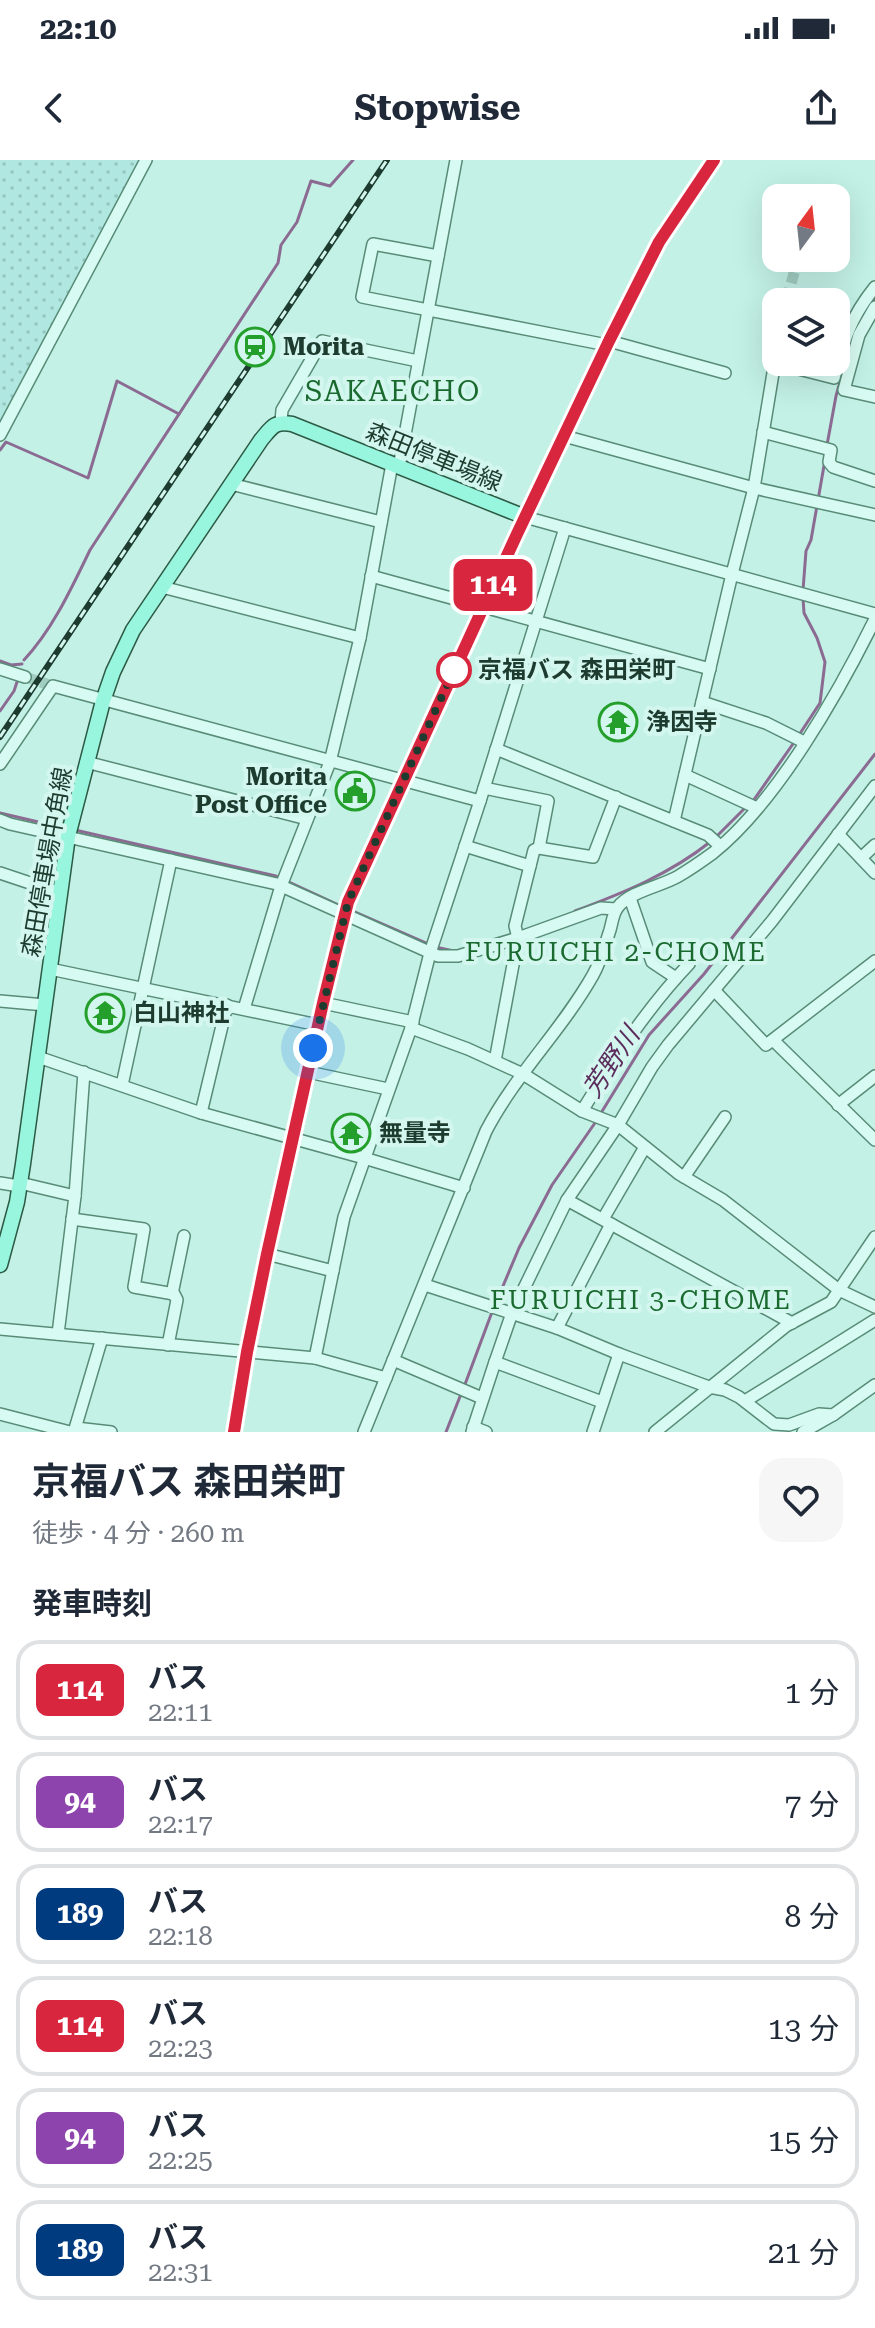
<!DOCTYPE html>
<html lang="ja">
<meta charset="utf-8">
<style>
:root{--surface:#fff;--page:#f6f6f7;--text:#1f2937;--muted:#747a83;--line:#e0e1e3}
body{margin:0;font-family:"Roboto Serif","Noto Sans JP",serif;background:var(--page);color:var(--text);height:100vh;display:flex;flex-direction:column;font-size:30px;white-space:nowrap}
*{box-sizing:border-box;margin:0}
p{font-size:26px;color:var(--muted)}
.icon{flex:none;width:44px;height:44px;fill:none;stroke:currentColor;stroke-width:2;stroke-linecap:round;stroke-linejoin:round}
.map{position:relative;height:1272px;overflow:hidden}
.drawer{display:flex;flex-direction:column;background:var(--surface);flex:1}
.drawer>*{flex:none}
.badge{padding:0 16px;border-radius:12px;font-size:28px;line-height:52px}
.needle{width:52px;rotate:15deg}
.buttons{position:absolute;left:762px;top:24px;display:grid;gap:16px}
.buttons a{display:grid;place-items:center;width:88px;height:88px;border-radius:16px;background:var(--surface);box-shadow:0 8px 32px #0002;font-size:40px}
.you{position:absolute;width:40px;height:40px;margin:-20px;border:6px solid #fff;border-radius:50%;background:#1a73e8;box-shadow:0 0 0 12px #1a73e833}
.map>.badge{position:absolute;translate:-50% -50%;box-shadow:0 0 0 4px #fff}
h2{padding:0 32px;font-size:30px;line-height:72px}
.round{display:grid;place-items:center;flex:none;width:84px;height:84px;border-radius:24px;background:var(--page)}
.headline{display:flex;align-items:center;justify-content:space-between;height:136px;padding:0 32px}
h1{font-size:38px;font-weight:700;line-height:60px}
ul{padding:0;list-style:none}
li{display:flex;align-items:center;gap:24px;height:100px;margin:0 16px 12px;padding:0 16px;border:4px solid var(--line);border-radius:24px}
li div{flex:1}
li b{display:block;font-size:30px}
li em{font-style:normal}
li .badge{min-width:88px;font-weight:700;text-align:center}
.status{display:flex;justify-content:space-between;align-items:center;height:56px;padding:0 40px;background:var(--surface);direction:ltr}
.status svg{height:22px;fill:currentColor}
header{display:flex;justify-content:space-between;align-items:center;height:104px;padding:0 32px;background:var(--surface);font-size:36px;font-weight:700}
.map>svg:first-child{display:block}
.farmland{fill:url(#farmland-dots)}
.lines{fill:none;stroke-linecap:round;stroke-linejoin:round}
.stream{stroke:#8b6b92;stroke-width:3}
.minor-tunnel{stroke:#a2cdc1;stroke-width:11;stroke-dasharray:11 5.5;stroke-linecap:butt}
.minor-casing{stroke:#588c77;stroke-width:14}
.major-casing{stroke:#2d5a44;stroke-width:17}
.minor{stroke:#d7fbf2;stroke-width:11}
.major{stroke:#99f6de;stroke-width:14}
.rail-casing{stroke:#1d3b2e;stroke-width:6}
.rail{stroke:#d3f7ef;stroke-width:3;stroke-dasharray:9;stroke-linecap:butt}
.line-casing{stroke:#fff;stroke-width:18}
.line{stroke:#d7263d;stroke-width:12}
.walk{stroke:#1d3b2e;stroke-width:8;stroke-dasharray:0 14.4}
.stop-dot{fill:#fff;stroke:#d7263d;stroke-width:4}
.labels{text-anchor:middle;stroke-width:8;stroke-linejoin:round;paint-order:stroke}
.poi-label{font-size:24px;font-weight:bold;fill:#1d3b2e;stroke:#d3f7ef;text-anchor:start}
.street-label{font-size:24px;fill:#1d3b2e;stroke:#d3f7ef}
.stop-label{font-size:24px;font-weight:bold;fill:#1d3b2e;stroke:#d3f7ef;text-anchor:start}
.neighbourhood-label{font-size:26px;letter-spacing:2px;fill:#1a6a30;stroke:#d3f7ef}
.water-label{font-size:26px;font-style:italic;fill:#5b2c5c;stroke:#d3f7ef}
.quarter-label{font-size:28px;letter-spacing:2px;fill:#1a6a30;stroke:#d3f7ef}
</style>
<div class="status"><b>22:10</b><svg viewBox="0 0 49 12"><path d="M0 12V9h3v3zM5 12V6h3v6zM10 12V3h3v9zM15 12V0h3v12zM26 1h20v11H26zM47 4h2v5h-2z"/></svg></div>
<header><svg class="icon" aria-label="back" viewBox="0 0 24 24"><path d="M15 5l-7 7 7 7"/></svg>Stopwise<svg class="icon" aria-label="share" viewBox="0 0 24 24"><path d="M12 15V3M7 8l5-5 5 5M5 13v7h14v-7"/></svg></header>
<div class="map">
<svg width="875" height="1272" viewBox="0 0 875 1272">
<defs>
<pattern id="farmland-dots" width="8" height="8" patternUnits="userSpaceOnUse" patternTransform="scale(2)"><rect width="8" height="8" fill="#b0e7e1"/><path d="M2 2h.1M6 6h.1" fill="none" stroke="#97c7c1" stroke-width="1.8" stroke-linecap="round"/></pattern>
</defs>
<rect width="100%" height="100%" fill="#c3f1e6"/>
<polygon class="farmland" points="0,0 146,0 0,275"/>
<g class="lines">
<g class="stream">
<polyline points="860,162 875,138"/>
<polyline points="827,285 836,236 853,176"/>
<polyline points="0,290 6,282 88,318 117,221 179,254"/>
<polyline points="803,430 806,391 811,380 825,300"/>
<path d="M24,500C53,469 72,427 90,390L278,103L281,85L297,62L311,21L330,26L353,0"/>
<polyline points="0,501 11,505 22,504"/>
<polyline points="0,551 14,531 17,522"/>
<polyline points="799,575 820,543 825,502 817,478 804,453 803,438"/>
<polyline points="753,641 795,581"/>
<polyline points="0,653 64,668"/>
<polyline points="75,670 276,716 343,747"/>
<polyline points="716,677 747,646"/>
<polyline points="350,750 428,784"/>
<path d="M575,751C623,733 670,714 710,682"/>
<polyline points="435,787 454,791"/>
<polyline points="601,953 649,875 704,814 875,594"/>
<polyline points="495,1145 519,1088 552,1025 597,960"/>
<polyline points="464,1227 492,1152"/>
<polyline points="446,1272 461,1234"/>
</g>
<g class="minor-tunnel">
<polyline points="787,139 798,98"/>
<polyline points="25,517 53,526"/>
</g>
<defs>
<g id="minor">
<polyline points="438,96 373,84 362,137 607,185"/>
<polyline points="786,142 787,139"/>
<polyline points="875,147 859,175 844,230 875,237"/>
<polyline points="609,181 725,213"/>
<path d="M775,203L834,218C844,180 850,158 875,127"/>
<polyline points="281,262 282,250 322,181 418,201"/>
<polyline points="763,272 831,290 829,302 833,307 875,321"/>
<polyline points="0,275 146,0"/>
<polyline points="564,276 754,328 875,355"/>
<polyline points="399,307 456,0"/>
<polyline points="231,324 381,362"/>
<polyline points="525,357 875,454"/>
<polyline points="371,416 710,509"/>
<polyline points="162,427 360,478"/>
<polyline points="0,509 25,517"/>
<polyline points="702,542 766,563 804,582"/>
<polyline points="496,589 708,675 720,686"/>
<polyline points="86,602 307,659"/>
<polyline points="0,604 53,526 480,641"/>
<polyline points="685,615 757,648"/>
<polyline points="484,628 548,641 539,688"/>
<polyline points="0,660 10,664 277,724 438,796 458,796 518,778 601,748 616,749"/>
<polyline points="674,661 732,414 754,328 776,195"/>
<polyline points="838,674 875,713"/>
<polyline points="465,686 530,706"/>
<polyline points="861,698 875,685"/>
<polyline points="0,713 60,733"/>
<polyline points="630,738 652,802 676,818"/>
<polyline points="50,809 318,865"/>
<polyline points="714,830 766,885 875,801"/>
<polyline points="0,841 45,845"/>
<polyline points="323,843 413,862"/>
<polyline points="244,849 281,726 330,602 360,478 392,304"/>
<polyline points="411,868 468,889 523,914 582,951 618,965 679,1014 723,1040 839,1130 875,1147"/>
<polyline points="773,880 875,980"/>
<polyline points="38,897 201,953 364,998 464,1028"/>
<polyline points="495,901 518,778 515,766 534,690 539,688 593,697 616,637"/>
<polyline points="308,912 388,929"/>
<polyline points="122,925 171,700"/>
<polyline points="838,945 875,916"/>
<path d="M582,951C614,899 647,848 689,804"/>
<polyline points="201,953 227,845"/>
<polyline points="684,1017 725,957"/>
<polyline points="0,1023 19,1026"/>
<polyline points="20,1023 75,1036"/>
<polyline points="567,1040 792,1163"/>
<polyline points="72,1059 144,1069 134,1127 174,1134 177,1140 168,1185"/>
<polyline points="603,1059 645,987"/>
<polyline points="267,1094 333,1111"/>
<polyline points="425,1125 557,1168 619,1194 709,1227 725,1230 739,1237 774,1264 789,1265 819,1254 833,1255"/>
<polyline points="172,1134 184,1076"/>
<polyline points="557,1168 611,1064"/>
<polyline points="0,1169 315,1198 386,1218"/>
<polyline points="58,1174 75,1036 84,912"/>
<polyline points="315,1198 344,1057 411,868 430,793 480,641 565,368"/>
<polyline points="393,1200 482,1238"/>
<polyline points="495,1202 512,1153 567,1040 618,965 652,907 668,885 772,761 875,626"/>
<polyline points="745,1241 875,1160"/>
<polyline points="0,1254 70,1272"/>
<polyline points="473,1267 486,1272"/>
<polyline points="76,1268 111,1272"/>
<polyline points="74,1272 102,1178"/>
<path d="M364,1272L486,971C515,915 562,870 593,815C601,801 605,785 610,770C612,763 613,753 618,747C629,732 661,726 677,717C689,710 702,701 713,693C777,642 839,532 875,459"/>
<polyline points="472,1272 495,1202 602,1242"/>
<polyline points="593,1272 619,1194"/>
<polyline points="655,1272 786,1166 831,1142 875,1077"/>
<polyline points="803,1272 833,1255 875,1225"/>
</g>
<g id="major">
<path d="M0,1105L17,1042L23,1004L68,676L103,541L113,512L133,470L261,280C272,267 274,261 292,264L525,357"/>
<polyline points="234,1272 247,1192 267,1094 323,843 348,742 517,374 609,181 659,82 714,0"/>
</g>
</defs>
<use href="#minor" class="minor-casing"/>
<use href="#major" class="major-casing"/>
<use href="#minor" class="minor"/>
<use href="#major" class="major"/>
<defs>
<polyline id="rail" points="0,577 387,0"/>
</defs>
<use href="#rail" class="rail-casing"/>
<use href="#rail" class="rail"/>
</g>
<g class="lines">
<defs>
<polyline id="line" points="234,1272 247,1192 267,1094 323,843 348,742 517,374 609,181 659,82 714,0"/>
</defs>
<use href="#line" class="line-casing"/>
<use href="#line" class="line"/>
<polyline class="walk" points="313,888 348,742 454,510"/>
</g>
<defs>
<symbol id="station-ring" viewBox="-11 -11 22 22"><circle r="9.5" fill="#d3f7ef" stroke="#259f2b" stroke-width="1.5"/><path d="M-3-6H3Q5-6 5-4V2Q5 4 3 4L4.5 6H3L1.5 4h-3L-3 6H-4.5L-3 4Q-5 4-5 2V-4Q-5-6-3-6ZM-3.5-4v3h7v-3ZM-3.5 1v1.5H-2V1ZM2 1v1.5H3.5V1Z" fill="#259f2b"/></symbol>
<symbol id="temple-ring" viewBox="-11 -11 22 22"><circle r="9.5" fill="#d3f7ef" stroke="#259f2b" stroke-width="1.5"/><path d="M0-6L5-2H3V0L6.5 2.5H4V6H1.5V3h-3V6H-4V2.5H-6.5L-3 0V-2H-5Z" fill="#259f2b"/></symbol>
<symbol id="civic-ring" viewBox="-11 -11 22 22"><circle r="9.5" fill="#d3f7ef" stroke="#259f2b" stroke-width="1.5"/><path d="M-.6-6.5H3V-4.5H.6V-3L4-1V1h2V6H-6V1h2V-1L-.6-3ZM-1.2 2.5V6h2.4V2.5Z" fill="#259f2b"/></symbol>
</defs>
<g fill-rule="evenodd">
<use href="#station-ring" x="233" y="165" width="44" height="44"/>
<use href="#temple-ring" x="596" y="540" width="44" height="44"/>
<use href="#civic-ring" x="333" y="609" width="44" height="44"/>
<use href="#temple-ring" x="83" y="831" width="44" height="44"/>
<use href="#temple-ring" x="329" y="951" width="44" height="44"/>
</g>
<circle class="stop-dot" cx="454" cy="510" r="16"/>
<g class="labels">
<g class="poi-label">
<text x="283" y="195">Morita</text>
<text x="646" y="570">浄因寺</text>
<text x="327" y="625" text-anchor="end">Morita<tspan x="327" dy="28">Post Office</tspan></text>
<text x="133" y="861">白山神社</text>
<text x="379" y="981">無量寺</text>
</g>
<g class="street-label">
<text transform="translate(434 297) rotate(22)" y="8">森田停車場線</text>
<text transform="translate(47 702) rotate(-80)" y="8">森田停車場中角線</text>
</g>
<g class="stop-label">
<text x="478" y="518">京福バス 森田栄町</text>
</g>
<g class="neighbourhood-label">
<text x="616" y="801">FURUICHI 2-CHOME</text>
<text x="641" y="1149">FURUICHI 3-CHOME</text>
</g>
<g class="water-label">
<text transform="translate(611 902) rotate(-56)" y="9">芳野川</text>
</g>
<g class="quarter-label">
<text x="393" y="241">SAKAECHO</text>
</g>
</g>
</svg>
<div class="buttons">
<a><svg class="needle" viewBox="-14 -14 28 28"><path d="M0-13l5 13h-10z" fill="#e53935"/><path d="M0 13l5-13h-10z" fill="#747a83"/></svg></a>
<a><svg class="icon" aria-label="layers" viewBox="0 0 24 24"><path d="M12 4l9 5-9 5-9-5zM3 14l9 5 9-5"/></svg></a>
</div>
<div class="you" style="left:313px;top:888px"></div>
<b class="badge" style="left:493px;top:425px;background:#d7263d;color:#fff">114</b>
</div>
<section class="drawer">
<div class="headline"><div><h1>京福バス 森田栄町</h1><p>徒歩 · 4 分 · 260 m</p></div><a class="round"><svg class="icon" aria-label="heart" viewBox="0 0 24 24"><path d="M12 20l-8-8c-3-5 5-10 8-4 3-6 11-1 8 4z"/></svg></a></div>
<h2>発車時刻</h2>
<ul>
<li><span class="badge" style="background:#d7263d;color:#fff">114</span><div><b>バス</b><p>22:11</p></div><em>1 分</em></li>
<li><span class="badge" style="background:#8e44ad;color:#fff">94</span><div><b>バス</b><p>22:17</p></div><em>7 分</em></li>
<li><span class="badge" style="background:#003b80;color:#fff">189</span><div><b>バス</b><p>22:18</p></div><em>8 分</em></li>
<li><span class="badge" style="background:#d7263d;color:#fff">114</span><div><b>バス</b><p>22:23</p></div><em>13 分</em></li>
<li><span class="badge" style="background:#8e44ad;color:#fff">94</span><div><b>バス</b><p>22:25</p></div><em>15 分</em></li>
<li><span class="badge" style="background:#003b80;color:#fff">189</span><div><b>バス</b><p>22:31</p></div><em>21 分</em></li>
</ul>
</section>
